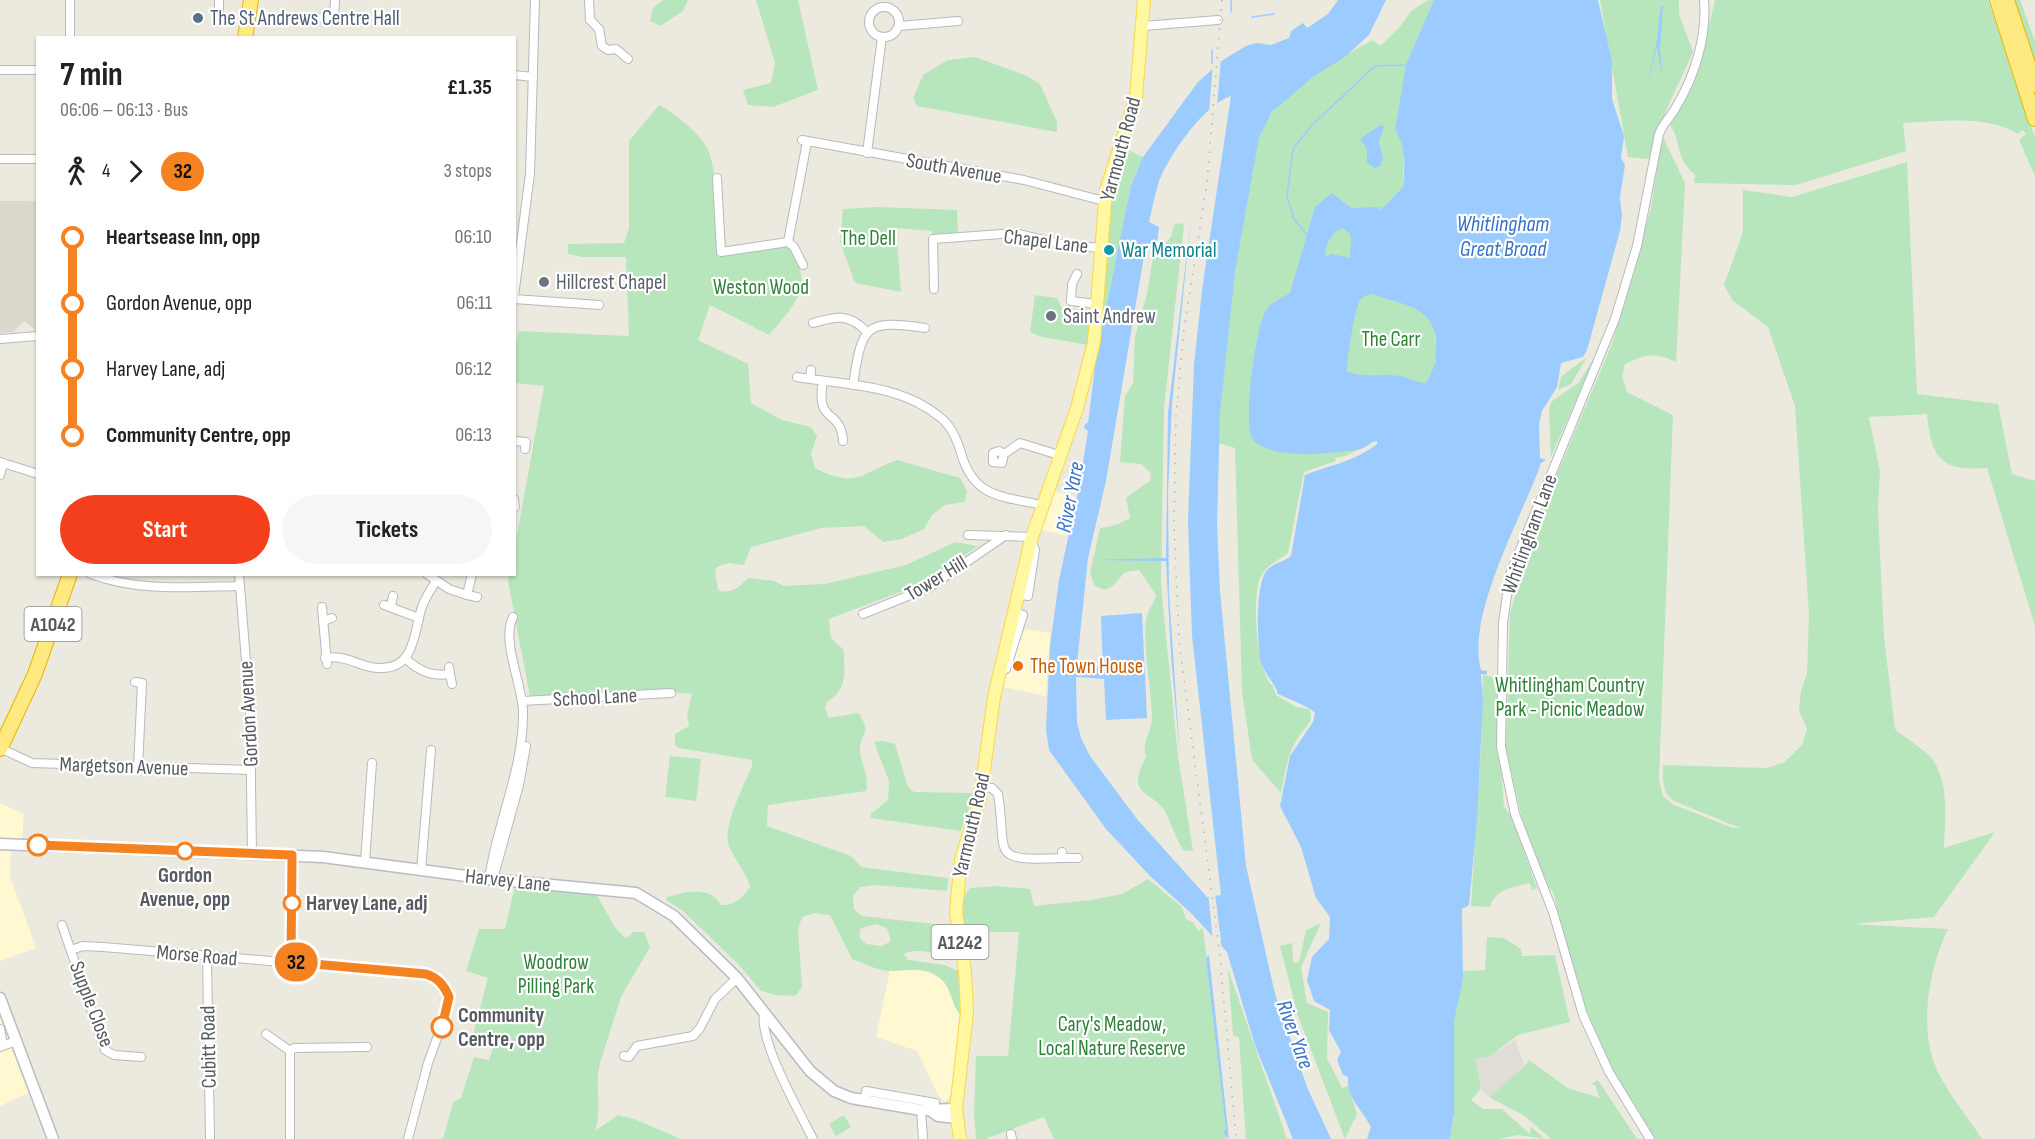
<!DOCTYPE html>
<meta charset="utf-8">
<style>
:root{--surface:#fff;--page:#f6f6f6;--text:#222;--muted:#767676;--accent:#f43f1c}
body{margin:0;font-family:"Sofia Sans Condensed",sans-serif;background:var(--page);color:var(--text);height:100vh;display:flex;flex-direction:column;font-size:22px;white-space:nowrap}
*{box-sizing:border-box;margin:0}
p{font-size:20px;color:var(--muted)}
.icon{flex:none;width:33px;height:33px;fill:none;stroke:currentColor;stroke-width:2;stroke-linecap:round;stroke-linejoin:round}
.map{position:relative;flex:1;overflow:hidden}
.sheet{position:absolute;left:36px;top:36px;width:480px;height:540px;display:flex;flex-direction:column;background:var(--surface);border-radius:0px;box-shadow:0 2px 4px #0004}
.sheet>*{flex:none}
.badge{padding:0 12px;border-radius:20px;font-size:21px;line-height:39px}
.map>.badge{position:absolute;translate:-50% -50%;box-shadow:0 0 0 3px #fff}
.legs{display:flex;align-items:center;gap:9px;height:66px;padding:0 24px;font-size:20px}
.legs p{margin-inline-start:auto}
.summary{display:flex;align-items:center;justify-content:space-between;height:102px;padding:0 24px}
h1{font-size:33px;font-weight:700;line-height:45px}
.action{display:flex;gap:12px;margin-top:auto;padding:12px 24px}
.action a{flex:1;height:69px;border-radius:36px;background:var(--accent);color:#fff;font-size:24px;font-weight:700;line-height:69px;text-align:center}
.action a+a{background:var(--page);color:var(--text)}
ul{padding:0 24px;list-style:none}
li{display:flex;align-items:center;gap:21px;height:66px;font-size:22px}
li i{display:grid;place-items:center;width:9px;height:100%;margin:0 8px;background:currentColor}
li i::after{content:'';width:15px;height:15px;margin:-8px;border:4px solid;border-radius:50%;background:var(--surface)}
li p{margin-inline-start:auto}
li:first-child i{background:linear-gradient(#0000 50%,currentColor 0)}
li:last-child i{background:linear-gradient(currentColor 50%,#0000 0)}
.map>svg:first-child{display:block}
.commercial{fill:#fff8d0}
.industrial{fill:#dfddd6}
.education{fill:#dbd9cd}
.green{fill:#b8e6bc;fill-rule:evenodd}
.water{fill:#9bcbff;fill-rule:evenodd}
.pier{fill:#eceade}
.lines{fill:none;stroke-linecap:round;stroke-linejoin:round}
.stream{stroke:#9bcbff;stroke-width:1.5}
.street-casing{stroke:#b7b9bf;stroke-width:10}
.secondary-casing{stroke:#b9bcc4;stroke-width:13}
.primary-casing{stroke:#fad749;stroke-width:14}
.highway-casing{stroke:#eab500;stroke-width:16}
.street{stroke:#fff;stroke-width:8}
.secondary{stroke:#fff;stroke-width:10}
.primary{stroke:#fff8a0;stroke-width:12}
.highway{stroke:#ffea82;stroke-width:14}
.rail{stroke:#b3b4b4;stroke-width:1.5;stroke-dasharray:1.5 8;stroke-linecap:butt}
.line-1-casing{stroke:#fff;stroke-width:14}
.line-1{stroke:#f58220;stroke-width:9}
.service-dot{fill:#5c6f8a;stroke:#fff;stroke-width:2}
.culture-dot{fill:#0f9aa8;stroke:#fff;stroke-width:2}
.worship-dot{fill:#6b7280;stroke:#fff;stroke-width:2}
.food-dot{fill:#e8710a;stroke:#fff;stroke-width:2}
.stop-1-dot{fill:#fff;stroke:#f58220;stroke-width:3}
.labels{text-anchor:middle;stroke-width:4.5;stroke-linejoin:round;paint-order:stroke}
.shield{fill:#fff;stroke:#898c90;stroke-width:1.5}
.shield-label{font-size:20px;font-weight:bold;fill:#575b61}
.service-label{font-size:21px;fill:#4e5e75;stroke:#fff;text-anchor:start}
.street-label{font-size:21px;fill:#575b61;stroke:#fff}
.park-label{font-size:21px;fill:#2e8239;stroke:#fff}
.culture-label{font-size:21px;fill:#0d838f;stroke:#fff;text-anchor:start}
.worship-label{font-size:21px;fill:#5b616d;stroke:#fff;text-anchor:start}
.food-label{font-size:21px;fill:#c56008;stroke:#fff;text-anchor:start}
.stop-label{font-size:21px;font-weight:bold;fill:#575b61;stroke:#fff;text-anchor:start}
.water-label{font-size:22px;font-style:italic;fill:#3772c9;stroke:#fff}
</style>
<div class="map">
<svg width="2035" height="1139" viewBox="0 0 2035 1139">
<rect width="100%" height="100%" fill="#eceade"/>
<g class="commercial">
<polygon points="1055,491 1076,497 1066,536 1039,529"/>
<polygon points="1024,629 1050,633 1046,696 1002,687"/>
<polygon points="0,803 24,814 22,841 0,839"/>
<polygon points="0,848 11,849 10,876 36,948 0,961"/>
<polygon points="905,968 927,972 941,979 952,993 960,1014 953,1091 945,1102 938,1095 917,1051 876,1037 890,970"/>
<polygon points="0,1016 30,1092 0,1106"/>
</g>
<polygon class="industrial" points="1515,1040 1525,1066 1489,1097 1481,1089 1475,1058 1489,1057"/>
<polygon class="education" points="0,201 37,201 37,331 24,321 13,332 0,333"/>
<g class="green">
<polygon points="663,0 688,0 683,11 660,26 650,21 653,8"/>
<polygon points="756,0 798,0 818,90 773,107 748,105 743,90 771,83 775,63"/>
<path d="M1428,0H1434L1432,7L1406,67L1403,187L1435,331L1436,362L1426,383L1377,440L1346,456L1335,458L1336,461L1304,472L1288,553C1279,560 1265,566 1260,578C1252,596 1256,674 1273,686L1276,695L1296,707L1309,709C1316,721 1304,728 1298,738C1287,754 1285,773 1281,793L1252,760L1242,691L1235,448L1219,443C1221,364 1232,285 1246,207C1250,178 1252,135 1273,112C1299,82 1338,58 1373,40L1380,46L1399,28L1411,11Z"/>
<path d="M1600,0H1679V14L1693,52C1677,88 1659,121 1649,159L1628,157Z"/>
<path d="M1715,0H1988L2035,137V176L2019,140L2026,134L2023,130L2018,134C1985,114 1940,122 1903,123L1906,151L1796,185L1694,183L1695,175C1674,157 1683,144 1669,123C1698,79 1703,50 1715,0Z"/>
<polygon points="2012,0 2020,0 2035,41 2035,67"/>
<polygon points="975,57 1025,75 1040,84 1057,122 1057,132 917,106 913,98 923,75 948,60"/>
<path d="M659,105C673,112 704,136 709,152C719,183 716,221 718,254L790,246C814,286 797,303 769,335L710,305L698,340L748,364L751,403L782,420L811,427L817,436L811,453L815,468C856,489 860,474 897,460L960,478L967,491L965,502L945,505L932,515L924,529L902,539L883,542L864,526L821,528L751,547L744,565L728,563L717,567L715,571L718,590C732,595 739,587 748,578L774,581L784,586L825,584L906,565L955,542L978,546L924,583L829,619L831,638L844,650C844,672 848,690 827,702L825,709L829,718L858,713C873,733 860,733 860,748C860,763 870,776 866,791L768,805L767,826L851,856L861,867L948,878L947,891L875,885L860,887L853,896L854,909L862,916L943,925L951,932V951C936,957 918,946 904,954L908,960L945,965L958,971L960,1014C951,1005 952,988 940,978C921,963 902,974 882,970C872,968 861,962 852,959L830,915L814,913L802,917L798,929L802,987L795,996L775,995L761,991L740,966L683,911L666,900L667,897C686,892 709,885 721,905C735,906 742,898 750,887C746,871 735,861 729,846C721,829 745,783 752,766V760L678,748L675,745V734L689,726L687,715L692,694L664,691L530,697L508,581L509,575L514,574L515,546L544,386L515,383V348L519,331L629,336L626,257H582L568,254V244L624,243L629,228V141ZM875,924L887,928L891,941L882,946L866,944L860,938V929Z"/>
<path d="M1662,135L1685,183L1676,362C1657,352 1644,354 1625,364L1622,376L1627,392L1673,415L1659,779L1663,796L1672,804L1733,828H1740L1674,801C1661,791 1663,780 1663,765L1767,768L1785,762L1802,745L1807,729L1799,710L1801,691L1807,673L1809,614L1795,406L1768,327L1732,300L1724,285L1743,232V190L1792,197L1907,162L1917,394L1998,404L2012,474L2035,481V626L1987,468C1941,471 1931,459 1927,414L1869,417L1880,472L1878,510L1884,637L1895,729C1904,737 1928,752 1932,759C1950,783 1945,821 1944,848L1995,832L1934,917L1851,924L1948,929C1930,966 1920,1019 1933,1060C1943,1088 1966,1114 1982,1139H1654L1614,1075L1578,989L1553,892L1546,884L1522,819L1506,748L1510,613L1525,561L1553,484L1612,344L1651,208Z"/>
<path d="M1125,149L1143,157L1131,186L1101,339L1098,338C1104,276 1104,208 1125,149Z"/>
<polygon points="878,207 957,210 958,236 932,237 932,231 896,228 901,292 855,283 840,242 843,209"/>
<path d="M1179,223L1184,225L1164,408L1161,585L1178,756L1193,851L1183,850C1176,838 1172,827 1167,815C1155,789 1123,799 1146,757C1141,741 1152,732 1152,717C1152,689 1141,642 1147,616C1149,608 1154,604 1156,595L1139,570L1125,572L1113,586L1105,590L1095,586L1090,574L1100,528L1116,525L1130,518L1126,498L1151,480L1150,472L1141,464L1120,462L1125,396L1133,383L1135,336L1147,294L1153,257L1171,237L1174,225Z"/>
<polygon points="1035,295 1057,298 1062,309 1093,309 1088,345 1042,337 1030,332"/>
<polygon points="1587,357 1571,384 1558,390 1561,377"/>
<polygon points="1595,357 1551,457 1549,411 1551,402 1578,383"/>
<path d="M1483,674L1494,678L1495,687L1500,693V754L1504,807L1511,815L1537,888L1532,890L1530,883C1513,888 1496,888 1490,907L1471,906L1481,748Z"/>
<polygon points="883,741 895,744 908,787 914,792 974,793 961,831 871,818 871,814 888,800 889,781 874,742"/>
<polygon points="670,756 701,759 696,801 665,797"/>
<path d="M1148,879L1182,907L1186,919L1193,922L1198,931L1203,928L1228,1133L1226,1139H1054L1044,1117L985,1139H976L974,1115L976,1056H1008L1019,932H963C960,916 958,901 970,888L995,886L1030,889L1034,906L1091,900L1122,894Z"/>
<path d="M515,886L597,895L614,926L625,938L629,937L632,932H644L650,947L621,997L600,1063C594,1086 603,1108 595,1131L618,1115L634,1119L681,1139H443L453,1103L461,1098L474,1057L489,1060L494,1044L490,1040L473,1035L488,978L466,971L479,929H505Z"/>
<polygon points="1321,923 1301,967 1307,1003 1328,1012 1327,1058 1342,1088 1348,1086 1357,1114 1345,1139 1298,1016 1280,946 1292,943 1293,963 1299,962 1306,930"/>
<polygon points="1487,937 1504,938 1521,949 1522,956 1555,955 1570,1022 1518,1035 1489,1057 1475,1058 1481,1089 1471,1100 1483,1109 1502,1109 1530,1134 1531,1127 1545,1139 1517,1135 1499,1139 1450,1139 1454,1116 1454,1022 1463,971 1485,970"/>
<polygon points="1228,969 1287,1139 1246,1139 1239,1038 1233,1035"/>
<polygon points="1529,1060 1568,1088 1600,1098 1595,1085 1591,1084 1598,1080 1637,1139 1551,1139 1525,1116 1489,1097 1525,1066"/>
<polygon points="844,1115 851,1127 836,1136 829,1124"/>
</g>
<g class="water">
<path d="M1338,0H1386L1369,35L1346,56L1313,77L1272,112L1259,137L1235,272L1220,413L1217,525L1220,591L1246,866L1275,994L1307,1087L1331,1139H1293L1255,1045L1227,952L1191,913L1150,876L1106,829L1049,750L1046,729L1050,646L1059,580L1079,487L1088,431L1084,428L1085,424L1088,423L1095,367L1120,239L1131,186L1143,157L1198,82L1223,60L1246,46L1256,43L1271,45L1289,38L1291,31L1303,23L1307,28L1328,14ZM1231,96L1202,290L1194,365L1188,520L1192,636L1221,895L1207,897L1137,819L1090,756L1081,738L1077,722L1076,677L1104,679L1106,720L1147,718L1142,613L1101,616L1103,667L1077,664L1088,558L1106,481L1146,244L1157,243L1159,227L1149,222C1152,210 1154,197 1158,185C1166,159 1203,105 1231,96Z"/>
<path d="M1434,0H1598L1612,61V99L1624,136L1621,158L1625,165L1620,197L1622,216L1620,231L1587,350L1583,357L1561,363L1557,387L1542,411L1539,424L1540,458L1546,460L1541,463C1522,518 1466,613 1481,670L1487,671V674H1481L1483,701L1477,820L1469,905L1462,909L1463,978L1454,1022V1114L1450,1139H1367L1371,1127C1363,1110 1346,1098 1348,1077L1343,1075L1337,1060L1341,1052L1329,1030L1330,1010L1314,1001L1307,980L1312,957L1329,939L1330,917L1316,898L1301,847L1280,806L1290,756L1313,722L1315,713C1310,707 1287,698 1278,694C1274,682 1265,675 1261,662C1257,643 1255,584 1267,570C1274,563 1284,562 1291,556L1305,475C1330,465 1356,461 1377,444V441C1370,441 1366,449 1357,450C1329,453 1278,461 1254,441C1241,429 1256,328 1265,312C1270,302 1282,299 1290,293L1315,207L1332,193L1351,208L1378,207L1381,210L1403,187C1405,169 1406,145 1395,130L1406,65ZM1343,228C1357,236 1349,245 1350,258L1332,254L1325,257C1325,245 1331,232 1343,228ZM1372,294C1394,303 1426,304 1434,330C1438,340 1434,352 1436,362L1426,383C1417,383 1409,377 1399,376C1381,373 1364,379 1347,371C1346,364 1355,307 1360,300C1363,296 1367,295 1372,294Z"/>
<polygon points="1661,6 1663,6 1660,48 1662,77 1657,47 1645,93 1656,46"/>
<polygon points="1379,126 1382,125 1384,127 1379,141 1383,158 1380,166 1375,168 1367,163 1367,149 1360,139"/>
<polygon points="1191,218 1172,404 1168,493 1169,592 1180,757 1171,655 1166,561 1090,560 1166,558 1168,413"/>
<polygon points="1209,955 1229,1139 1223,1133 1226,1129 1206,958"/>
</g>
<g class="pier">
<polygon points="1219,59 1221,59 1217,106 1209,111 1213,64"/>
<polygon points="1208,892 1215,893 1222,950 1213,942"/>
</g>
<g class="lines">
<g class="stream">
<polyline points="1231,12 1231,0"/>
<polyline points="1252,17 1274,14"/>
<polyline points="1212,50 1212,63"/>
<polyline points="1307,235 1294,219 1287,196 1293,149 1312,125 1375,66 1406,65"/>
</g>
<defs>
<g id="street">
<polyline points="70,0 70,38"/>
<polyline points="219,0 219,22"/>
<polyline points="589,0 590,20 599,29 602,46 608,50 616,49 628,59"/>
<circle cx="884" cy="22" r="15"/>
<polyline points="294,19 334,17 335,0"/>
<polyline points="899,26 958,21"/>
<polyline points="1143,26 1218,20"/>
<polyline points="0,70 38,70"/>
<polyline points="514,75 533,77"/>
<polyline points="802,140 1024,180 1104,201"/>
<polyline points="867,153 882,37"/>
<polyline points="0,159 38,159"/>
<polyline points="717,178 721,252 788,242 794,247 803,265"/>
<polyline points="788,242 807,142"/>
<polyline points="1077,274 1072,284 1071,301 1097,304"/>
<polyline points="934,289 933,239 1015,233 1066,245 1101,248"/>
<polyline points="514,296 530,174 535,0"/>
<polyline points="514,299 599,305"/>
<path d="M813,323C836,316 849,313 867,332"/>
<polyline points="0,339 38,336"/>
<path d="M797,377C846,385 901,384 941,418C952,427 957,439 961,453C974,498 1001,496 1042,505"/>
<polyline points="810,379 811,370"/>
<path d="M823,381C815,426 841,407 843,441"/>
<path d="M853,385C862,326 864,319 925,328"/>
<polyline points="514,441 526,442 525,449"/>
<polyline points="1004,454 999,451 993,453 993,462 1002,463 1004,454 1020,443 1062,456"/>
<polyline points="0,462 38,474"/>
<polyline points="0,475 3,463"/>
<polyline points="514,499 515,507"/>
<polyline points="968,535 1032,537"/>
<path d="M91,574C138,592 190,587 240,586"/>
<polyline points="239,574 250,711 252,854"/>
<polyline points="427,574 449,589 467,595 472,574"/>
<polyline points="1018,594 1028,596 1035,550 1032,542"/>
<polyline points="467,595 477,597"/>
<polyline points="384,605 419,618"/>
<polyline points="391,606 393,596"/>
<polyline points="322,607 327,664"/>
<polyline points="863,614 930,587 1006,535"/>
<polyline points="323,621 332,618"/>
<path d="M325,658C347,654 360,668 379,668C414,670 414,634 421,610C424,599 430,591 436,581"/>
<path d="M405,658C419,671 431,677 450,674L449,667"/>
<polyline points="1006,669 1023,615 1013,611"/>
<polyline points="450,674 452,684"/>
<polyline points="135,682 142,683 138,768"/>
<polyline points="522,701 671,693"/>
<polyline points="0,748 32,763 251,770"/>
<path d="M982,787L992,788L998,794C1008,856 987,861 1063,858L1062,852"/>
<polyline points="1063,858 1078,858"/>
<polyline points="365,862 372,763"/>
<polyline points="421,870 431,750"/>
<path d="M489,879C497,822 524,769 523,711C522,684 501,640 513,617"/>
<polyline points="493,879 519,785 526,746"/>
<polyline points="62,925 105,1050 114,1055 141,1057"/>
<polyline points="71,950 83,946 103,947 426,974 441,983 449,997 449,1005 428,1063 408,1139"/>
<polyline points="207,956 210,1139"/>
<polyline points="291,962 292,855"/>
<path d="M764,1013C759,1042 799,1111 813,1139"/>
<polyline points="0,1029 2,1040"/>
<polyline points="266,1034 290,1051"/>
<polyline points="0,1047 16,1041"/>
<polyline points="624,1056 629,1057 637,1046 693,1036 700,1028 715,999 737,978"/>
<polyline points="864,1100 866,1091 935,1103"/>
<polyline points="921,1110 923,1139"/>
<polyline points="1011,1134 1012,1139"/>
<polyline points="290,1139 290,1051 294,1048 367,1047"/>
<path d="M1650,1139L1609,1072L1583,1015L1553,912L1515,814L1501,747L1503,623L1510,574L1615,319L1637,246L1659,134C1663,123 1671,117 1676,107C1695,76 1707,36 1704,0"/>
</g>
<g id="secondary">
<polyline points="0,844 323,857 489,879 636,893 674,916 737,978 810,1071 834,1091 851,1098 921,1110 956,1109"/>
<polyline points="0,998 53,1139"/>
<polyline points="931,1111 938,1116 957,1118"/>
</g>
<polyline id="primary" points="960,1139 956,1109 967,1012 965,971 956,912 961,859 980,799 994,697 1031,540 1077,408 1094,342 1106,190 1136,97 1144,0"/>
<g id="highway">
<polyline points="1997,0 2035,119"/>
<polyline points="2007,0 2035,85"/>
<polyline points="245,38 251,0"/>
<polyline points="0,749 35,674 70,574"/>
</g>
</defs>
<use href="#street" class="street-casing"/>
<use href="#secondary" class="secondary-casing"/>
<use href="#primary" class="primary-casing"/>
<use href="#highway" class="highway-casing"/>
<use href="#street" class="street"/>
<use href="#secondary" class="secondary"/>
<use href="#primary" class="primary"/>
<use href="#highway" class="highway"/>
<polyline class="rail" points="1222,0 1207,183 1184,329 1176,416 1174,525 1179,640 1220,957 1236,1139"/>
</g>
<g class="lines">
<defs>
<path id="line-1" d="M38,845L292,855L291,962L426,974C438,978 444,985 449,997L442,1027"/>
</defs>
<use href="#line-1" class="line-1-casing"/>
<use href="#line-1" class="line-1"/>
</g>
<circle class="service-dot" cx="198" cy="18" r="6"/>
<circle class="culture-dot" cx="1109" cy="250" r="6"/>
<g class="worship-dot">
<circle cx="544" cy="282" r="6"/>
<circle cx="1051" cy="316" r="6"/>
</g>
<circle class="food-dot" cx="1018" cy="666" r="6"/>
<g class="stop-1-dot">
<circle cx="38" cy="845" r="10"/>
<circle cx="185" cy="851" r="8"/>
<circle cx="292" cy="903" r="8"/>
<circle cx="442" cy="1027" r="10"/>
</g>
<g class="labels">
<g class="shield">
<rect x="24.5" y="607" width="57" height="34" rx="4.5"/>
<rect x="931.5" y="925" width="57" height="34" rx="4.5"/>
</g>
<g class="shield-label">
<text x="53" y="631">A1042</text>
<text x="960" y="949">A1242</text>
</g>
<g class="service-label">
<text x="210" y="25">The St Andrews Centre Hall</text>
</g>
<g class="street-label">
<text transform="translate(1120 149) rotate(-75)" y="7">Yarmouth Road</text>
<text transform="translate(954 168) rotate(10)" y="7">South Avenue</text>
<text transform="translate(1046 241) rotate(7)" y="7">Chapel Lane</text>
<text transform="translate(1529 534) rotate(-70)" y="7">Whitlingham Lane</text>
<text transform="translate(936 578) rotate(-31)" y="7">Tower Hill</text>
<text transform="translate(595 697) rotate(-3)" y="7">School Lane</text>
<text transform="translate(248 714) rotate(-93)" y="7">Gordon Avenue</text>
<text transform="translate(124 766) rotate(2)" y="7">Margetson Avenue</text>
<text transform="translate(971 825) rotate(-77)" y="7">Yarmouth Road</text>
<text transform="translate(508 880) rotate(6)" y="7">Harvey Lane</text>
<text transform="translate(197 955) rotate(5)" y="7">Morse Road</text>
<text transform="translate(92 1004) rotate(69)" y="7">Supple Close</text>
<text transform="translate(208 1047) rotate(-91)" y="7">Cubitt Road</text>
</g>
<g class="park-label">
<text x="868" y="245">The Dell</text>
<text x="761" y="294">Weston Wood</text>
<text x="1391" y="346">The Carr</text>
<text x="1570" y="692">Whitlingham Country<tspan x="1570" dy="24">Park - Picnic Meadow</tspan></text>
<text x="556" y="969">Woodrow<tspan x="556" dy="24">Pilling Park</tspan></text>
<text x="1112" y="1031">Cary's Meadow,<tspan x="1112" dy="24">Local Nature Reserve</tspan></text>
</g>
<g class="culture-label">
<text x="1121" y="257">War Memorial</text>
</g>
<g class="worship-label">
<text x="556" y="289">Hillcrest Chapel</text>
<text x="1063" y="323">Saint Andrew</text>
</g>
<g class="food-label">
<text x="1030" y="673">The Town House</text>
</g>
<g class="stop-label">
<text x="185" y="882" text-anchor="middle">Gordon<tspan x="185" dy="24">Avenue, opp</tspan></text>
<text x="306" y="910">Harvey Lane, adj</text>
<text x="458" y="1022">Community<tspan x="458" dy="24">Centre, opp</tspan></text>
</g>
<g class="water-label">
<text x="1503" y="231">Whitlingham<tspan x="1503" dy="25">Great Broad</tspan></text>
<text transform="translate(1069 497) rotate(-79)" y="8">River Yare</text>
<text transform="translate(1296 1034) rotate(70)" y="8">River Yare</text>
</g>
</g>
</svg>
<b class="badge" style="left:296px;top:962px;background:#f58220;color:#111">32</b>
<section class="sheet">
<div class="summary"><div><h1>7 min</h1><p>06:06 – 06:13 · Bus</p></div><b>£1.35</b></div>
<div class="legs"><svg class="icon" aria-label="walk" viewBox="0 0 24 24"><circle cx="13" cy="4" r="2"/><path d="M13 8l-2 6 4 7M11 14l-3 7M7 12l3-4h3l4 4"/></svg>4<svg class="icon" aria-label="forward" viewBox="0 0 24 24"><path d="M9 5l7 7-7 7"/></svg><b class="badge" style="background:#f58220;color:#111">32</b><p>3 stops</p></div>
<ul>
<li><i style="color:#f58220"></i><b>Heartsease Inn, opp</b><p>06:10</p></li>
<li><i style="color:#f58220"></i><span>Gordon Avenue, opp</span><p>06:11</p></li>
<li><i style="color:#f58220"></i><span>Harvey Lane, adj</span><p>06:12</p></li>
<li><i style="color:#f58220"></i><b>Community Centre, opp</b><p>06:13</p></li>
</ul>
<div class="action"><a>Start</a><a>Tickets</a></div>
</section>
</div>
